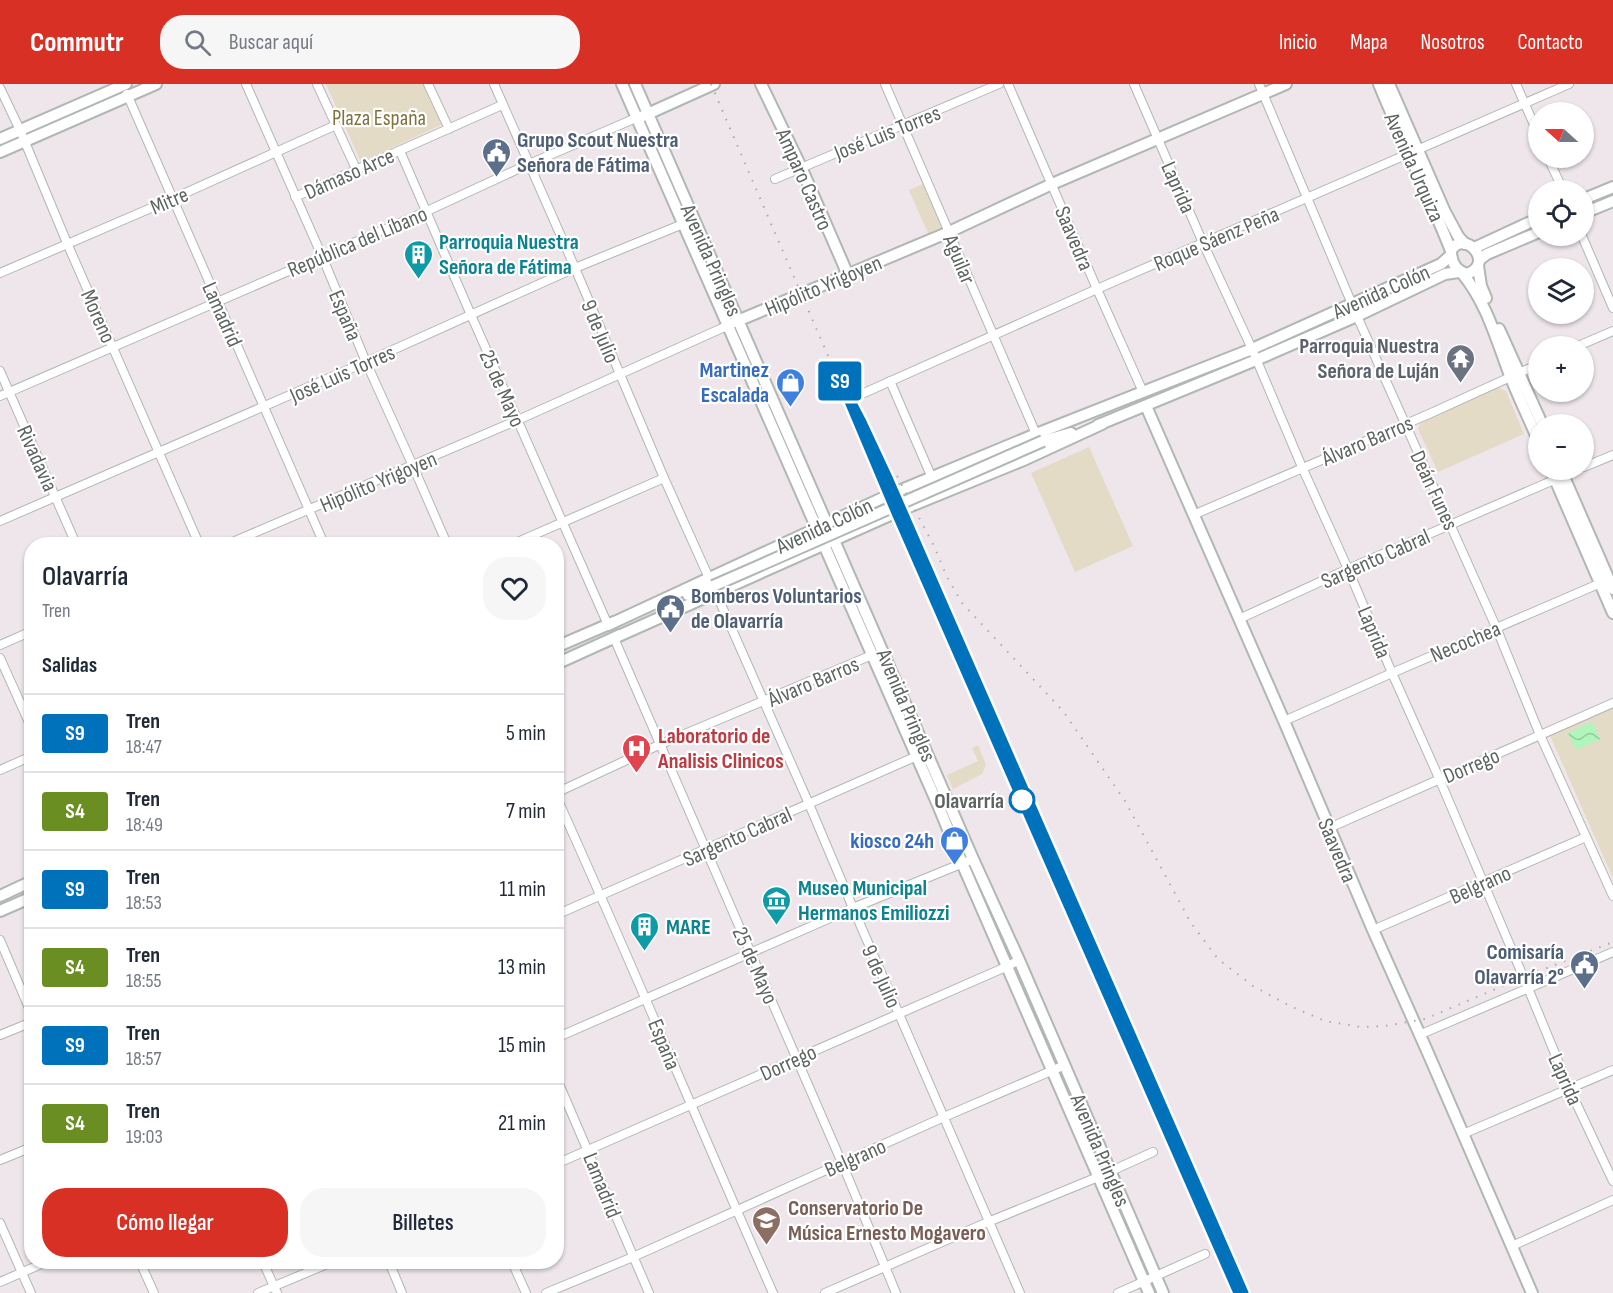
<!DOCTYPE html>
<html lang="es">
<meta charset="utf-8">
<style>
:root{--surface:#fff;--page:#f6f6f7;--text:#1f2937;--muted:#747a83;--line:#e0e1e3;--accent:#d93025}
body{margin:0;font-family:"Sofia Sans Condensed",sans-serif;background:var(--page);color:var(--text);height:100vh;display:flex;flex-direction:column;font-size:22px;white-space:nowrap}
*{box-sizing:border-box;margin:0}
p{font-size:20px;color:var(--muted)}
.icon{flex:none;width:33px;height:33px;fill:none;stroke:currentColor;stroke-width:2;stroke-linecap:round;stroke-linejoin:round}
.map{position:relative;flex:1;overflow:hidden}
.side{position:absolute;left:24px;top:453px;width:540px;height:732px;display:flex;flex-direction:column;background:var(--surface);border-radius:24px;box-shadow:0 2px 4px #0004}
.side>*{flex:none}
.badge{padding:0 12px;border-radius:4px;font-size:21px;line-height:39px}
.needle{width:39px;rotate:291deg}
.tools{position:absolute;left:1528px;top:18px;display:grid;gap:12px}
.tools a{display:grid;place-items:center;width:66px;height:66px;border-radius:50%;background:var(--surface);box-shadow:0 2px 4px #0004;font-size:30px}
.map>.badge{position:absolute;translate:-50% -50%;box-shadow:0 0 0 3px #fff}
h2{padding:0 18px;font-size:22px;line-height:54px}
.round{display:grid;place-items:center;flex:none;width:63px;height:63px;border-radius:24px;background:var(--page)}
.overview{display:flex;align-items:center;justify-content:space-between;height:102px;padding:0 18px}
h1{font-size:28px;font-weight:600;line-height:45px}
.primary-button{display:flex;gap:12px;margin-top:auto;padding:12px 18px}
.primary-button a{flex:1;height:69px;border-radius:24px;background:var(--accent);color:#fff;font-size:24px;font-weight:600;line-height:69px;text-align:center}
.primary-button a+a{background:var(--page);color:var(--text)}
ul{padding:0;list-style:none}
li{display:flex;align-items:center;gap:18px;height:78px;padding:0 18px;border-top:2px solid var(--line)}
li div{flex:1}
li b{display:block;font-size:22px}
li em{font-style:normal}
li .badge{min-width:66px;font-weight:700;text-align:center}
header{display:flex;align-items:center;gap:36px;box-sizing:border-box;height:84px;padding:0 30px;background:var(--accent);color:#fff}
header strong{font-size:28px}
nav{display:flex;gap:33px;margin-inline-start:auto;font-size:21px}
.search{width:420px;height:54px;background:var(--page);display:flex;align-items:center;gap:15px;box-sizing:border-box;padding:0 21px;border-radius:24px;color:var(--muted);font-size:22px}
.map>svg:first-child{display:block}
.green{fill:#e3dbc6}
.water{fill:url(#water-waves)}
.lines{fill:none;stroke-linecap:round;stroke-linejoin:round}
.street-casing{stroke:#b1b7b3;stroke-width:10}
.secondary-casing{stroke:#b1b7b3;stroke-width:14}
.street{stroke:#fff;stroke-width:8}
.secondary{stroke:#fff;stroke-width:10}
.rail{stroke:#aaacaa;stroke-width:2;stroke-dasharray:1.5 8;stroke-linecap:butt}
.secondary-bridge-casing{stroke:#b1b7b3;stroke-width:14;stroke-linecap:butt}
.secondary-bridge{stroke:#fff;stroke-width:10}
.line-casing{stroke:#fff;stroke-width:14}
.line{stroke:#0072bc;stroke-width:9}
.stop-dot{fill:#fff;stroke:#0072bc;stroke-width:3}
.labels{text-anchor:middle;stroke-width:4.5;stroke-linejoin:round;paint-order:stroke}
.park-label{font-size:22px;fill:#817340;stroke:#fff}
.street-label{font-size:22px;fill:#5e6560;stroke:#fff}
.service-label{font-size:22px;font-weight:bold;fill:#4e5e75;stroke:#fff;text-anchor:start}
.culture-label{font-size:22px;font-weight:bold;fill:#0d838f;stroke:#fff;text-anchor:start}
.worship-label{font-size:22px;font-weight:bold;fill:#5b616d;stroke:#fff;text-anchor:end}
.shop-label{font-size:22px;font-weight:bold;fill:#366cbe;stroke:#fff;text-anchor:end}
.health-label{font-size:22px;font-weight:bold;fill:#be3a42;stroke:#fff;text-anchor:start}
.stop-label{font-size:22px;font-weight:bold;fill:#5e6560;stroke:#fff;text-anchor:end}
.education-label{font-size:22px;font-weight:bold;fill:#785e54;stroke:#fff;text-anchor:start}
</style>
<header>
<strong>Commutr</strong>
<div class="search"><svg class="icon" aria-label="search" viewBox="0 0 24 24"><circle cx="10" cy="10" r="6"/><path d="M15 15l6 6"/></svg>Buscar aquí</div>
<nav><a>Inicio</a><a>Mapa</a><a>Nosotros</a><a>Contacto</a></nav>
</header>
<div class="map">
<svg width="1613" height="1209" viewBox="0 0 1613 1209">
<defs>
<pattern id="water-waves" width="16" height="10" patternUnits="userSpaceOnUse" patternTransform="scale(1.5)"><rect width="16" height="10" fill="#b0f5bb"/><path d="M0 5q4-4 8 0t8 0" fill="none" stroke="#92ca9b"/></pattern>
</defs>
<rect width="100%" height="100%" fill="#eee6ea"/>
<g class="green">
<polygon points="326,0 425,0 443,40 361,78"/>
<polygon points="923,100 941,143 928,149 909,106"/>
<polygon points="1497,303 1506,307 1524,350 1438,388 1418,345 1420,339"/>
<polygon points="1089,363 1133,462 1075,488 1031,389"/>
<polygon points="1613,618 1613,794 1548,647"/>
<polygon points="978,661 986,681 982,690 953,705 947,691 978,677 972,664"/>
</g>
<polygon class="water" points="1592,638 1600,655 1576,666 1568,649"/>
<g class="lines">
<defs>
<g id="street">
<polyline points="246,0 322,172 366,278 413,382 447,460"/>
<polyline points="317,0 357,87"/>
<polyline points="428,0 449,45"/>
<polyline points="494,0 575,184 664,394 709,494"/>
<polyline points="885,0 1036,350"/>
<polyline points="1008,0 1097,205 1143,308"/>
<polyline points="1134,0 1203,159 1252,265 1302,383 1348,485 1392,589 1439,694 1528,904 1570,1006 1613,1097"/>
<polyline points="1259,0 1357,232 1496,543 1540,651 1613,812"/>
<polyline points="1516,0 1539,52"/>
<polyline points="0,4 20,46 67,159 199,460"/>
<polyline points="127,10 324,460"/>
<polyline points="400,67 471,231 608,541"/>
<polyline points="1548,74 1563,106"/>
<polyline points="775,95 999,0"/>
<polyline points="295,113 502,21"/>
<polyline points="1582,152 1613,224"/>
<polyline points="0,189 172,115 336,41"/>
<polyline points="1578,262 1613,247"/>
<polyline points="0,287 76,460"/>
<polyline points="890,297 932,394"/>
<polyline points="864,309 1097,205 1569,0"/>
<polyline points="0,312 427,127 529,80 636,34"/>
<polyline points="1584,383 1613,371"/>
<polyline points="1193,431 1429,330 1539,280"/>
<polyline points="0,437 366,278 575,184 683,140"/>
<polyline points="228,460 518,336 729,241"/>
<polyline points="513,460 664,394"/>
<polyline points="716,509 809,720 853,824 1020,1209"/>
<polyline points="1239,535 1348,485 1577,386"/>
<polyline points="614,554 842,1079 896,1209"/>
<polyline points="0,561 32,547"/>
<polyline points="0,574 32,645"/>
<polyline points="1284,637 1392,589 1603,498"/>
<polyline points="0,686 32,672"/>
<polyline points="556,709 661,660 872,571"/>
<path d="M556,712C631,877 700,1044 773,1209"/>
<polyline points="1329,744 1613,619"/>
<polyline points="556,831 917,672"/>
<polyline points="1373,846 1586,753"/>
<polyline points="0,856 32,931"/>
<polyline points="0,951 32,938"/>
<polyline points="1419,951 1613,868"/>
<polyline points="556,954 853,824 973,775"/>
<polyline points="556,993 649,1209"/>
<polyline points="1463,1050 1613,986"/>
<polyline points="0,1076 32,1063"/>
<polyline points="556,1080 1008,882 1019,876"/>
<polyline points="0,1139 31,1209"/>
<polyline points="1512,1162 1613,1116"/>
<polyline points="140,1178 154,1209"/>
<polyline points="263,1178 277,1209"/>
<polyline points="389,1178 402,1209"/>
<polyline points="512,1178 526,1209"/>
<polyline points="0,1198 46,1178"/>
<polyline points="258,1209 332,1178"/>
<polyline points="546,1209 633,1173 944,1033 1065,981"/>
<polyline points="825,1209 988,1138 1098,1093 1153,1068"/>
<polyline points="1118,1209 1205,1170"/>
</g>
<g id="secondary">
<polyline points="622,0 938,721 962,779 1149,1209"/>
<polyline points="635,0 973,775 1019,876 1163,1209"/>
<polyline points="761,0 801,83 848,191"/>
<path d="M1379,0C1402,56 1429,111 1451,167C1451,178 1456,187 1467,190C1497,179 1463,144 1451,167"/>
<polyline points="1389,0 1445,128 1458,152 1465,160"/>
<polyline points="643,32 714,0"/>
<polyline points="0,55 126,0"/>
<polyline points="0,68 156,0"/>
<polyline points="1584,115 1613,103"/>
<polyline points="1584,129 1613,117"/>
<polyline points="1474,164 1539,134"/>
<polyline points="1479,176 1487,170 1539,148"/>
<polyline points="1478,182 1481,202 1486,214"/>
<path d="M1462,189C1486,218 1496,254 1509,289C1518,312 1529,335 1539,358"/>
<polyline points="735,238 949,148 1052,100 1286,0"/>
<polyline points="1499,245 1542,340"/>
<polyline points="1146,322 1284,637 1373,846 1428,969 1532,1209"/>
<polyline points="1098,341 1256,276 1357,232 1445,190 1459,188"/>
<polyline points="1043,357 1071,349"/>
<polyline points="1551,386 1613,529"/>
<polyline points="1561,386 1613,505"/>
<polyline points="688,511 713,502"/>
<polyline points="608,541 889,411 1036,350 1252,265 1441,180 1451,171"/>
<polyline points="614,554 906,424 1026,375 1102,340"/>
<polyline points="556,563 614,538"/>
<polyline points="556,580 620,551"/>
<polyline points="0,812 32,797"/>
<polyline points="0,827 32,813"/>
</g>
</defs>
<use href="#street" class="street-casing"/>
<use href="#secondary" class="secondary-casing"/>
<use href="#street" class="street"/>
<use href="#secondary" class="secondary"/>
<g class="rail">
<path d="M711,0C884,404 1061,806 1238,1209"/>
<polyline points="897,392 934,462 947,493 962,519 1063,627 1125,717 1191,839 1218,875 1253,902 1290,922 1325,937 1361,943 1385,942 1425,935 1524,893 1613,858"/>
</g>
<defs>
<polyline id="secondary-bridge" points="713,502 1043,357"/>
</defs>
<use href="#secondary-bridge" class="secondary-bridge-casing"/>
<use href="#secondary-bridge" class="secondary-bridge"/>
</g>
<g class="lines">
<defs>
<polyline id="line" points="1238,1209 896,429 840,296 861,336 889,396 1244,1209"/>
</defs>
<use href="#line" class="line-casing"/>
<use href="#line" class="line"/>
</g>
<defs>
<symbol id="civic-pin" viewBox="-11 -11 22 30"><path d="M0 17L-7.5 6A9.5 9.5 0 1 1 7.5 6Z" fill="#5c6f8a" stroke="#fff"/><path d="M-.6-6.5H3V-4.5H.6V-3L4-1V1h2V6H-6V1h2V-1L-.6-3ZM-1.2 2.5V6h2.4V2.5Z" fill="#fff"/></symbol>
<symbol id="building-pin" viewBox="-11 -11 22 30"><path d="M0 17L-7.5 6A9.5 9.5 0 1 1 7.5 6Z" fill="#0f9aa8" stroke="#fff"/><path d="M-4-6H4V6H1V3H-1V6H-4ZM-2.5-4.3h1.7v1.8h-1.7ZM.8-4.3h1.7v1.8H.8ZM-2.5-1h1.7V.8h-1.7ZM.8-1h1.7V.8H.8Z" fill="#fff"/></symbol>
<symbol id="temple-pin" viewBox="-11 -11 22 30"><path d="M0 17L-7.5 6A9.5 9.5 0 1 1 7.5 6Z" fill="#6b7280" stroke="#fff"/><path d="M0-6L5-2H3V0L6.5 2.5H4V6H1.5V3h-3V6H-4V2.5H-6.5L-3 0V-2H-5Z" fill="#fff"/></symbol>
<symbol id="shop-pin" viewBox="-11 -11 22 30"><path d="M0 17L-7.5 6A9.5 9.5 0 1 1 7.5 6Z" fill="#3f7fe0" stroke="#fff"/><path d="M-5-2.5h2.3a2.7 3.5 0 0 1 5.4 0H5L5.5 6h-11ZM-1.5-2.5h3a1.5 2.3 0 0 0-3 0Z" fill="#fff"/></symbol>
<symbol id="hospital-pin" viewBox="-11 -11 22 30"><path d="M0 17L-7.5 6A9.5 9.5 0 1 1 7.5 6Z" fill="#e0444e" stroke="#fff"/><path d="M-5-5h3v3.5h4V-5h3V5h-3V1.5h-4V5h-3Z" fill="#fff"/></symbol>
<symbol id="museum-pin" viewBox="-11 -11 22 30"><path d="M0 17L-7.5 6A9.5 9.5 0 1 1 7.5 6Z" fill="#0f9aa8" stroke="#fff"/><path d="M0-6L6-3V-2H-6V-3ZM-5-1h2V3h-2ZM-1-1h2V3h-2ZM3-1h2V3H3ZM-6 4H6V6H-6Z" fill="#fff"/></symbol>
<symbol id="school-pin" viewBox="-11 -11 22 30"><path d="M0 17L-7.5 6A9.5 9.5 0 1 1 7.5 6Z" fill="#8d6e63" stroke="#fff"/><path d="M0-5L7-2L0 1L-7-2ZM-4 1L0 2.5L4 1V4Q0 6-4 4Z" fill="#fff"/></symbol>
</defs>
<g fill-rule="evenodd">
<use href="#civic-pin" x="480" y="52" width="33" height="45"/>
<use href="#building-pin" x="402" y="154" width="33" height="45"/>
<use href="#temple-pin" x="1444" y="258" width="33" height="45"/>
<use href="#shop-pin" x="774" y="282" width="33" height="45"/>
<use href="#civic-pin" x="654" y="508" width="33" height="45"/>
<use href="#hospital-pin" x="620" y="648" width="33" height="45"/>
<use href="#shop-pin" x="938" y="740" width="33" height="45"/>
<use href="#museum-pin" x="760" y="800" width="33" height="45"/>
<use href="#building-pin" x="628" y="826" width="33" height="45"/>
<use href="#civic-pin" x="1568" y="864" width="33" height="45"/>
<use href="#school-pin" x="750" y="1120" width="33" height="45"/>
</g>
<circle class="stop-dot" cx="1022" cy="716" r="12"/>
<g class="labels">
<g class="park-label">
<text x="379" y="41">Plaza España</text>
</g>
<g class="street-label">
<text transform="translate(887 48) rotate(-22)" y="8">José Luis Torres</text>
<text transform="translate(1415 83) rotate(66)" y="8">Avenida Urquiza</text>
<text transform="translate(349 89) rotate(-24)" y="8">Dámaso Arce</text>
<text transform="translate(805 95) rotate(66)" y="8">Amparo Castro</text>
<text transform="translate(1179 103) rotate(66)" y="8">Laprida</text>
<text transform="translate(169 116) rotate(-23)" y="8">Mitre</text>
<text transform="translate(1075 154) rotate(67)" y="8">Saavedra</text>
<text transform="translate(1216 154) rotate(-23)" y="8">Roque Sáenz Peña</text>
<text transform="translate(357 157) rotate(-23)" y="8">República del Líbano</text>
<text transform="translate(960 175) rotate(67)" y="8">Aguilar</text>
<text transform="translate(712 176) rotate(66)" y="8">Avenida Pringles</text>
<text transform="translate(823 201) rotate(-23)" y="8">Hipólito Yrigoyen</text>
<text transform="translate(1381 207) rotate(-24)" y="8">Avenida Colón</text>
<text transform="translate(223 230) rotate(66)" y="8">Lamadrid</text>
<text transform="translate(346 231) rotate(67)" y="8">España</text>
<text transform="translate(99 232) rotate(66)" y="8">Moreno</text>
<text transform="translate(601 247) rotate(67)" y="8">9 de Julio</text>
<text transform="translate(342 289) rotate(-24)" y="8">José Luis Torres</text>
<text transform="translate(503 304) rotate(66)" y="8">25 de Mayo</text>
<text transform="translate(1367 356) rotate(-23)" y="8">Álvaro Barros</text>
<text transform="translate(38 374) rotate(66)" y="8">Rivadavia</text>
<text transform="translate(378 397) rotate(-23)" y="8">Hipólito Yrigoyen</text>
<text transform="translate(1435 406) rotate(65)" y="8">Deán Funes</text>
<text transform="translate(824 441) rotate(-25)" y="8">Avenida Colón</text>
<text transform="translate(1375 474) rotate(-24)" y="8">Sargento Cabral</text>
<text transform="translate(1375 548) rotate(67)" y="8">Laprida</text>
<text transform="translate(1465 557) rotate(-23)" y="8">Necochea</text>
<text transform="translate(813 597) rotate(-23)" y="8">Álvaro Barros</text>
<text transform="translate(907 621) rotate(67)" y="8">Avenida Pringles</text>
<text transform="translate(1471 681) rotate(-23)" y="8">Dorrego</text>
<text transform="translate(737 752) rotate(-24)" y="8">Sargento Cabral</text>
<text transform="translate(1338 766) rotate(67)" y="8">Saavedra</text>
<text transform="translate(1480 800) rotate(-24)" y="8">Belgrano</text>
<text transform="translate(756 881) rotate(66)" y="8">25 de Mayo</text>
<text transform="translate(882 892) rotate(66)" y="8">9 de Julio</text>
<text transform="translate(665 960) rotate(68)" y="8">España</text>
<text transform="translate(788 978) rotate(-24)" y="8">Dorrego</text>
<text transform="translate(1566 995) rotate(66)" y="8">Laprida</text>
<text transform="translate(1101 1066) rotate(67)" y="8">Avenida Pringles</text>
<text transform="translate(855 1073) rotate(-24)" y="8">Belgrano</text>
<text transform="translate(603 1101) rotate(68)" y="8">Lamadrid</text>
</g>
<g class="service-label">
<text x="517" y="63">Grupo Scout Nuestra<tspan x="517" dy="25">Señora de Fátima</tspan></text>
<text x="691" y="519">Bomberos Voluntarios<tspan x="691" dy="25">de Olavarría</tspan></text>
<text x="1564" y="875" text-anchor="end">Comisaría<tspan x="1564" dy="25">Olavarría 2°</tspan></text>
</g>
<g class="culture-label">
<text x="439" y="165">Parroquia Nuestra<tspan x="439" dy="25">Señora de Fátima</tspan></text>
<text x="798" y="811">Museo Municipal<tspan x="798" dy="25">Hermanos Emiliozzi</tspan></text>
<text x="666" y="850">MARE</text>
</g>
<g class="worship-label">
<text x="1439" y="269">Parroquia Nuestra<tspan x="1439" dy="25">Señora de Luján</tspan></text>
</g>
<g class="shop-label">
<text x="769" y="293">Martinez<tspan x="769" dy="25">Escalada</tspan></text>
<text x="934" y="764">kiosco 24h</text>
</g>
<g class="health-label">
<text x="658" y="659">Laboratorio de<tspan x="658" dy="25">Analisis Clinicos</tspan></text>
</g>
<g class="stop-label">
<text x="1004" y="724">Olavarría</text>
</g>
<g class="education-label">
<text x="788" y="1131">Conservatorio De<tspan x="788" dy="25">Música Ernesto Mogavero</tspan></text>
</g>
</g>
</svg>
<div class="tools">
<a><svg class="needle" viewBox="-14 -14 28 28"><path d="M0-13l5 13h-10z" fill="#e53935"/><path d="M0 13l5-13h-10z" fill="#747a83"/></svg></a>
<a><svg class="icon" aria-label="locate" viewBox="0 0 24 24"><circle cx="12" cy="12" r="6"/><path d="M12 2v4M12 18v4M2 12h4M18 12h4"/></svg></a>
<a><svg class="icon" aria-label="layers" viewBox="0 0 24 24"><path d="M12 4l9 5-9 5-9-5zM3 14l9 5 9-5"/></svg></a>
<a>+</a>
<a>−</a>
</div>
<b class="badge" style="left:840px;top:297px;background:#0072bc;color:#fff">S9</b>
<section class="side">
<div class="overview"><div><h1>Olavarría</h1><p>Tren</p></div><a class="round"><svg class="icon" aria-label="heart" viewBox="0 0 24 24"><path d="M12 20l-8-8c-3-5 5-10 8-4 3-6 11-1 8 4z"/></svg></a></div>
<h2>Salidas</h2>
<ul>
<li><span class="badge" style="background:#0072bc;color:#fff">S9</span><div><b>Tren</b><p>18:47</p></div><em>5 min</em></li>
<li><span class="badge" style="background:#6b8e23;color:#fff">S4</span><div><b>Tren</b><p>18:49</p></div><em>7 min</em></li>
<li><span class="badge" style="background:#0072bc;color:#fff">S9</span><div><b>Tren</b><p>18:53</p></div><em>11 min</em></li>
<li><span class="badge" style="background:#6b8e23;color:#fff">S4</span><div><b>Tren</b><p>18:55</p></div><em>13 min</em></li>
<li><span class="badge" style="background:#0072bc;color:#fff">S9</span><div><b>Tren</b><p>18:57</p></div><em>15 min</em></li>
<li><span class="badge" style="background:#6b8e23;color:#fff">S4</span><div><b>Tren</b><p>19:03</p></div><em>21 min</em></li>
</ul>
<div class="primary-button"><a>Cómo llegar</a><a>Billetes</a></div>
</section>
</div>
